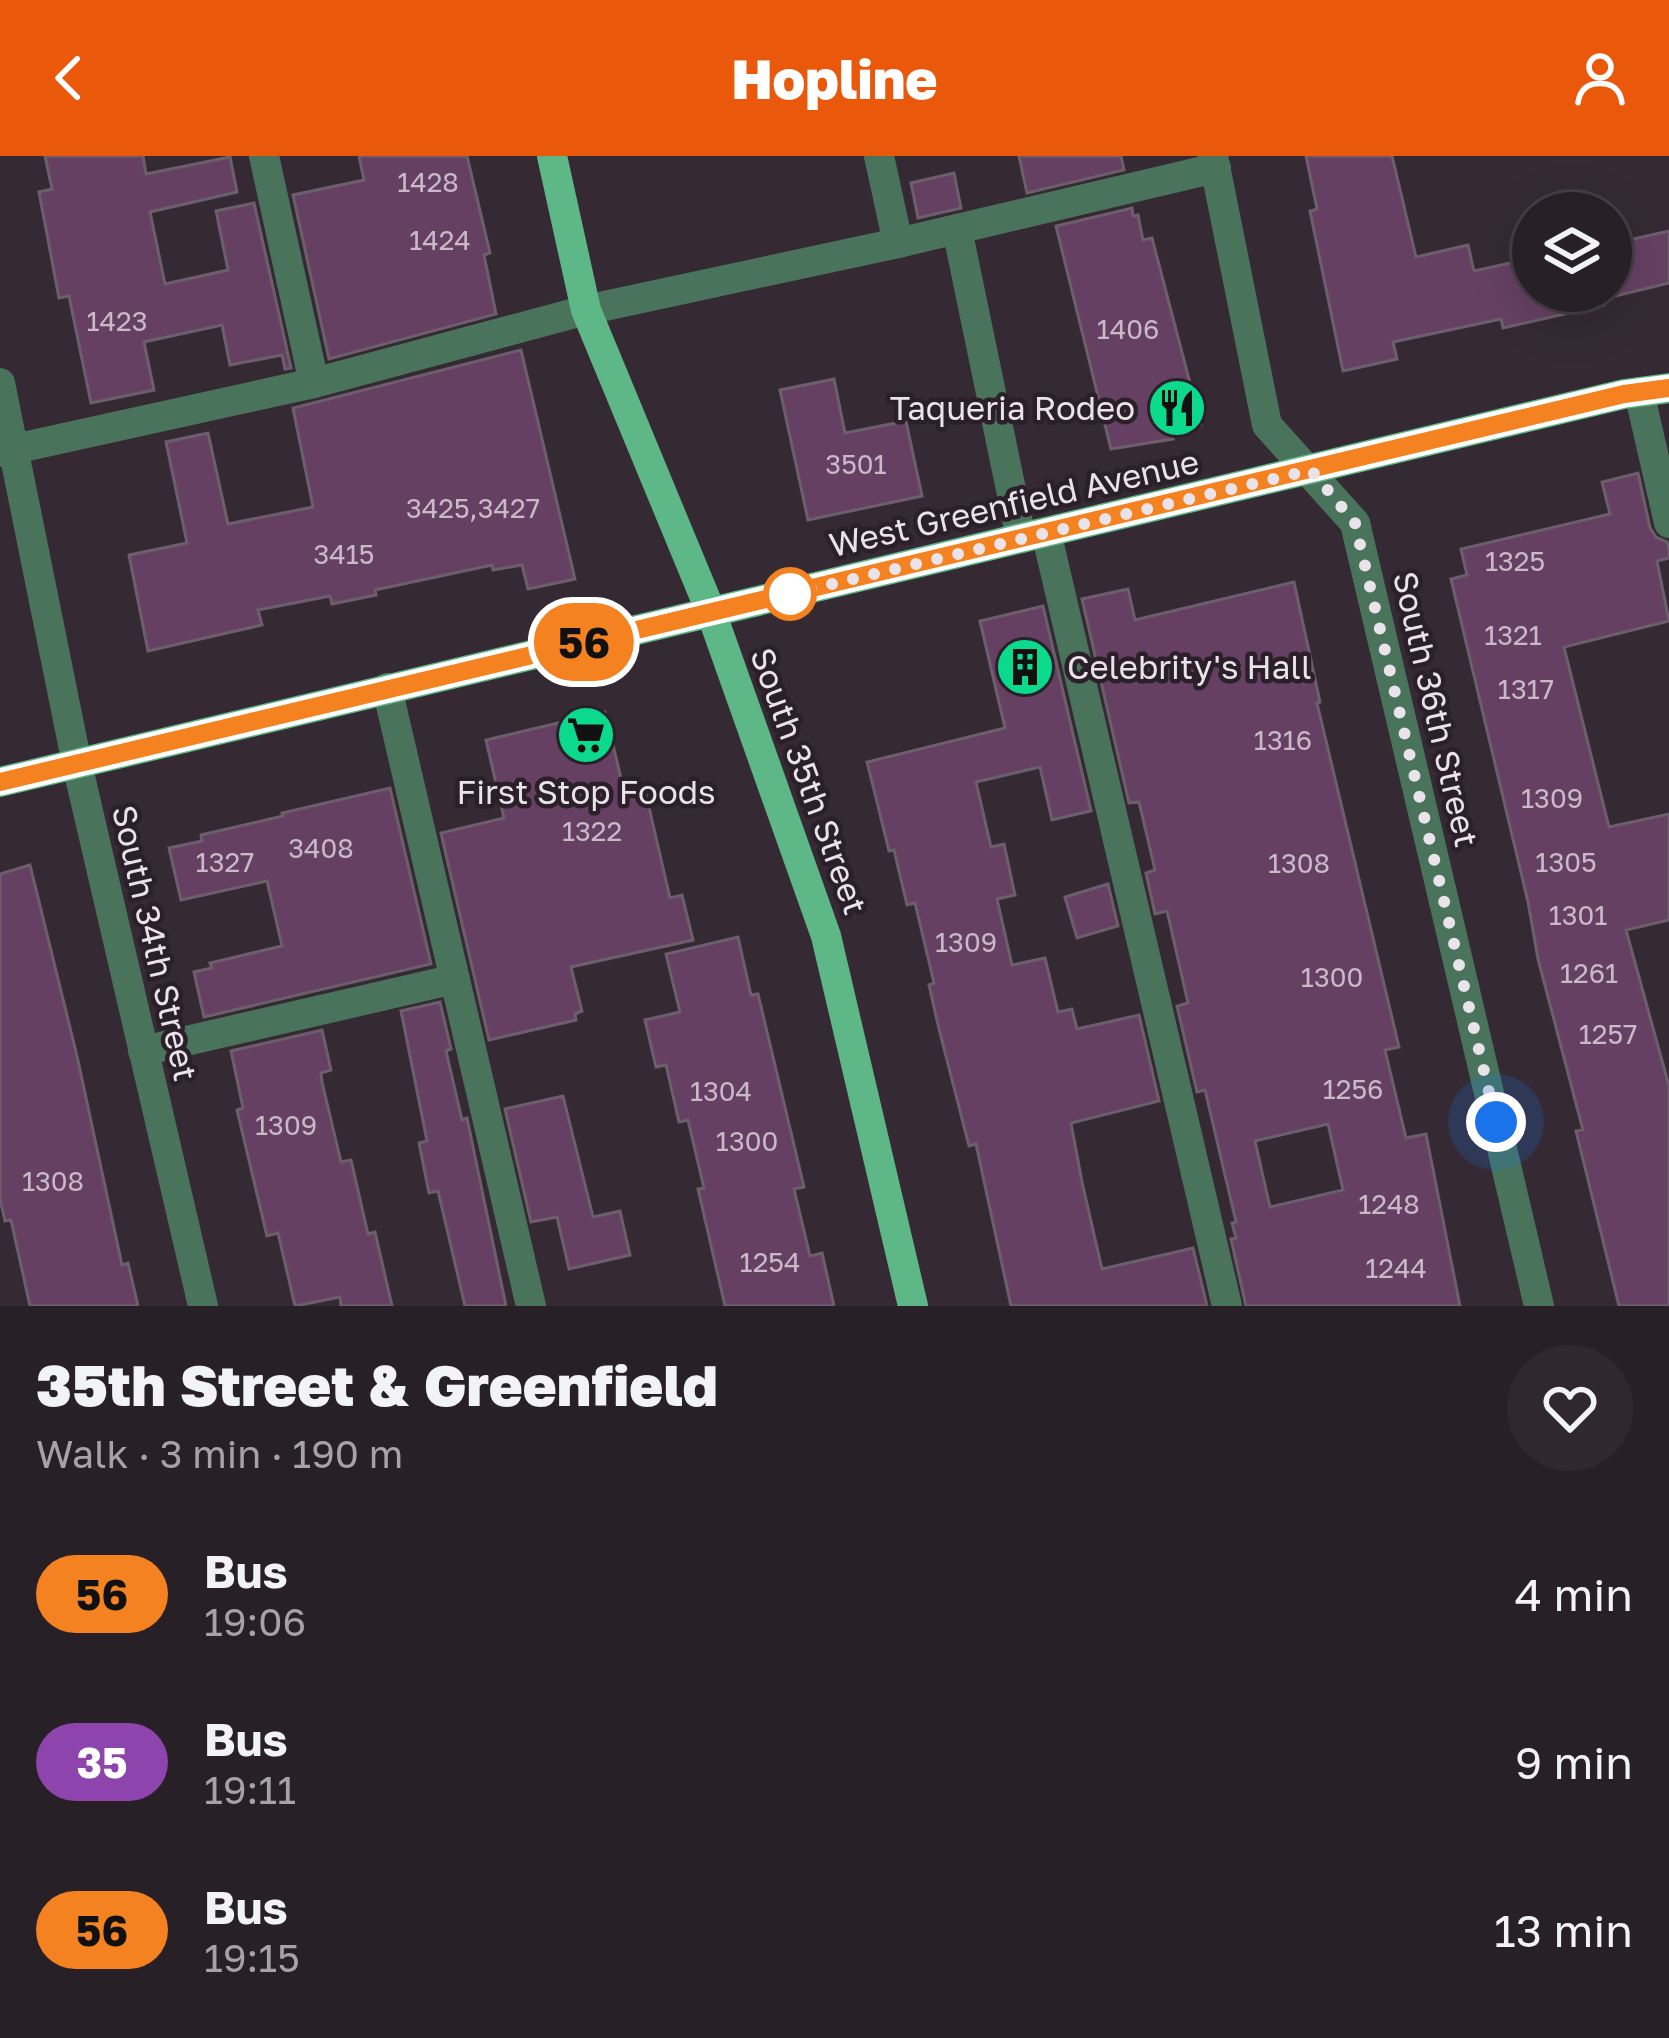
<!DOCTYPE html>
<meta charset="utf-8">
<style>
:root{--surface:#282027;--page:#30282f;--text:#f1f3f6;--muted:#a5a3a7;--line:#443e44;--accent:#ea580c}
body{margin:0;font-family:"Golos Text",sans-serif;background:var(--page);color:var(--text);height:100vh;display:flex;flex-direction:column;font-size:45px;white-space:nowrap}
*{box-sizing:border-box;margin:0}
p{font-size:39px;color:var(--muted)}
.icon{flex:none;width:66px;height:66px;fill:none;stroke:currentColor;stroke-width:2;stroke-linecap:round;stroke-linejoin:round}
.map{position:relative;height:1150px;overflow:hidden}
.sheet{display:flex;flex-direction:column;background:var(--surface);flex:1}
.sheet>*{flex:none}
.badge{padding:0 24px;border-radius:39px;font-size:42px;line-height:78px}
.buttons{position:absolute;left:1512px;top:36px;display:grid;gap:24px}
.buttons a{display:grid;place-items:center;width:120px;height:120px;border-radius:50%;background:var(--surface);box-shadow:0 12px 48px #0002,0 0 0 3px var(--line);font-size:60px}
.you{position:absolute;width:60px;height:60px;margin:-30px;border:9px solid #fff;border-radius:50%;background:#1a73e8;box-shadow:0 0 0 18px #1a73e833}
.map>.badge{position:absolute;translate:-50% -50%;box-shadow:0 0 0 6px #fff}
.round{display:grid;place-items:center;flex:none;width:126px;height:126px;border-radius:63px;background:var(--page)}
.summary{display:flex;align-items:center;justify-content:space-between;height:204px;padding:0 36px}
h1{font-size:57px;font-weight:800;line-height:90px}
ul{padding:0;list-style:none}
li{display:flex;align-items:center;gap:36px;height:168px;padding:0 36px}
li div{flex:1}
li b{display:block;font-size:45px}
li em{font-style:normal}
li .badge{min-width:132px;font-weight:700;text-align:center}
header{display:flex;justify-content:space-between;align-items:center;height:156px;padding:0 36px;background:var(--accent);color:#fff;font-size:54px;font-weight:800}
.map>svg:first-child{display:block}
.building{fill:#654063;stroke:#6c5f6b;stroke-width:3;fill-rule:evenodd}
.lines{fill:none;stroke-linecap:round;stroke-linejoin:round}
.minor{stroke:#4a735b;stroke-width:30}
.major{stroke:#5db787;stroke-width:30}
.line-casing{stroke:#fff;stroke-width:27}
.line{stroke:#f58220;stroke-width:18}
.walk{stroke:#ebe3ea;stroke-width:12;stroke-dasharray:0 21.6}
.stop-dot{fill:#fff;stroke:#f58220;stroke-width:6}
.labels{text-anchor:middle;stroke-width:9;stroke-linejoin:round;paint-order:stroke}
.number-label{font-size:27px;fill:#cabac8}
.poi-label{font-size:33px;fill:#ebe3ea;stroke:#2b202a;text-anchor:end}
.street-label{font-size:33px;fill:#ebe3ea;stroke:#2b202a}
</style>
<header><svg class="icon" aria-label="back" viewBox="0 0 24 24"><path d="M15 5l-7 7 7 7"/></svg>Hopline<svg class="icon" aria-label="person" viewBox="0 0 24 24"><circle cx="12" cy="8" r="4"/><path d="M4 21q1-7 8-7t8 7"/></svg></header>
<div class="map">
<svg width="1669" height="1150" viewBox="0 0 1669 1150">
<rect width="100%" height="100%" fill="#352a34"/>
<g class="building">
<polygon points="45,0 143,0 146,18 230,1 237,36 150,56 165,128 228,114 216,55 254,47 291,212 285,213 282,199 230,209 222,169 144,186 154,234 91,247 69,140 59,142 39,36 52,33"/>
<polygon points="359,0 467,0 490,97 484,99 496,158 329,203 293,39 364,24"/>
<polygon points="1019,0 1121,0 1124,14 1027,37"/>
<polygon points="1306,0 1392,0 1416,101 1468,89 1474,115 1533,102 1533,135 1603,135 1604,149 1503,172 1501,163 1393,186 1397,203 1343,215 1310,55 1317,53"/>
<polygon points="954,17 961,52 918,62 911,27"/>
<polygon points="1132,52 1133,60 1138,59 1143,84 1152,82 1201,269 1171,277 1173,283 1111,293 1056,70"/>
<polygon points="1669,75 1669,127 1611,141 1611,88"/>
<polygon points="521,194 575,423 528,433 522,409 493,414 492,409 375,434 376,439 332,448 330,440 258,454 262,469 148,495 129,399 187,387 166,286 208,277 228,368 313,351 293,252"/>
<polygon points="834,223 845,277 906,265 922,340 808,364 780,234"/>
<polygon points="1638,317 1650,372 1656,381 1667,386 1669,393 1669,402 1657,405 1669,465 1564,491 1609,671 1669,658 1669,764 1626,774 1669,930 1669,1150 1619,1150 1576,975 1583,974 1538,803 1528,746 1451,423 1467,419 1461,393 1610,358 1602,326"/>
<path d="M1294,426L1320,546L1317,547L1399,891L1385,894L1406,982L1426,978L1460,1150H1246L1231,1083L1236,1082L1232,1067L1236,1066L1205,934L1197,936L1177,850L1188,847L1167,755L1155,758L1146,717L1155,714L1139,646L1129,647L1082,443L1128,433L1135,464ZM1328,968L1343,1034L1270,1051L1255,985Z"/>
<polygon points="1043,450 1091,655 1052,664 1040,611 976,626 991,691 1004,688 1015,739 997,743 1012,809 1045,802 1058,856 1072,853 1077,873 1139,859 1159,945 1071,967 1082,1026 1102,1113 1193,1092 1207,1150 1011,1150 976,988 969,990 939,873 929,829 934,827 915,747 907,749 894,694 889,695 878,650 867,606 1005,572 980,465"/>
<polygon points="605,556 625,639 645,634 670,742 682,739 693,784 571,811 582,855 575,858 576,864 489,884 441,677 504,662 486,584"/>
<polygon points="390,632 431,808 204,861 194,816 212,812 210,807 282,790 267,725 181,744 169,692 202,685 201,679 283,660 282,657"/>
<polygon points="30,709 77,900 122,1109 128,1107 138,1150 30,1150 11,1064 5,1065 0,1043 0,718"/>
<polygon points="1108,728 1118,770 1077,782 1065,741"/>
<polygon points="738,781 751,839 758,838 804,1031 794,1033 810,1100 822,1097 834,1150 725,1150 698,1033 704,1032 688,964 679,966 666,909 656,911 645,864 680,856 666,798"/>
<polygon points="440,846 451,893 446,895 462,964 467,962 506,1150 465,1150 438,1035 429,1037 419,987 427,985 401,855"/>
<polygon points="322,874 331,914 321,917 322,926 341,1006 351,1004 368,1078 375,1076 392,1150 341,1150 340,1141 295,1150 278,1077 267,1080 237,954 243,952 231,895"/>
<polygon points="563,940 593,1061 620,1055 630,1099 569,1113 557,1061 531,1066 505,953"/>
</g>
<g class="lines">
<g class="minor">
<polyline points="264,0 314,227"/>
<polyline points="879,0 898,87"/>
<polyline points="1213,0 1267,269 1355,367 1539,1150"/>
<polyline points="957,73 1021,382"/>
<polyline points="0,227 77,608 203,1150"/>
<polyline points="1639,236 1669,367"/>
<polyline points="0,296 314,227 586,154 898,87 1216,12"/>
<polyline points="1046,376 1227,1150"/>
<polyline points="387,532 531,1150"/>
<polyline points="143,895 455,823"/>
</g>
<g class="major">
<polyline points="552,0 586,154 711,456 826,780 913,1150"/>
<polyline points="0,626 1624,238 1669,232"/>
</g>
</g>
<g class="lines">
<defs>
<polyline id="line" points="0,626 1624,238 1669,232"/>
</defs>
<use href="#line" class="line-casing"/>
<use href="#line" class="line"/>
<polyline class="walk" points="790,438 1311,314 1355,367 1496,966"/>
</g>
<defs>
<symbol id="restaurant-disc" viewBox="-11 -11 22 22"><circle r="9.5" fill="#0bd98b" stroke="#2b202a"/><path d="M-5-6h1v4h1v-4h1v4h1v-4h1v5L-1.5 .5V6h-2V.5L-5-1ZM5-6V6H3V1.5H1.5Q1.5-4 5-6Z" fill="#111"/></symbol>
<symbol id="building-disc" viewBox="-11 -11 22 22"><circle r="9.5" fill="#0bd98b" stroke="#2b202a"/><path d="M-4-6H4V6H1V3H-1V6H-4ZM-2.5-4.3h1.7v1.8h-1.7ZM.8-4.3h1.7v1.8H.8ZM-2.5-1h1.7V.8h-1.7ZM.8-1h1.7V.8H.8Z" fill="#111"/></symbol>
<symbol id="supermarket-disc" viewBox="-11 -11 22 22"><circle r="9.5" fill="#0bd98b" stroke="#2b202a"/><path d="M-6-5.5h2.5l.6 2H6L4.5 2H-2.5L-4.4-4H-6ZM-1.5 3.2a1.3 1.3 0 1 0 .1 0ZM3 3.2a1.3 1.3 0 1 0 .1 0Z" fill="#111"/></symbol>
</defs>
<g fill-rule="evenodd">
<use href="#restaurant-disc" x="1144" y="219" width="66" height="66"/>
<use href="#building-disc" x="992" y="478" width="66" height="66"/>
<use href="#supermarket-disc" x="553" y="546" width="66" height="66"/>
</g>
<circle class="stop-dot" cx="790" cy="438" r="24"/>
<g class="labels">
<g class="number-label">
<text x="428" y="36">1428</text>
<text x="440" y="94">1424</text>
<text x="117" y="175">1423</text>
<text x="1128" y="183">1406</text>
<text x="856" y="318">3501</text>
<text x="473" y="362">3425,3427</text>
<text x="344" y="408">3415</text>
<text x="1515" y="415">1325</text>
<text x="1513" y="489">1321</text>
<text x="1526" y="543">1317</text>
<text x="1283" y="594">1316</text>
<text x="1552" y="652">1309</text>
<text x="592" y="685">1322</text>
<text x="321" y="702">3408</text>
<text x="225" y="716">1327</text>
<text x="1566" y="716">1305</text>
<text x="1299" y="717">1308</text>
<text x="1578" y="769">1301</text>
<text x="966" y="796">1309</text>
<text x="1589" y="827">1261</text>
<text x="1332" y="831">1300</text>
<text x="1608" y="888">1257</text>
<text x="1353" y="943">1256</text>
<text x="721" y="945">1304</text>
<text x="286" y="979">1309</text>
<text x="747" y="995">1300</text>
<text x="53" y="1035">1308</text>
<text x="1389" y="1058">1248</text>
<text x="770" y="1116">1254</text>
<text x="1396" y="1122">1244</text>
</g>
<g class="poi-label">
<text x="1135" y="264">Taqueria Rodeo</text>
<text x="1067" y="523" text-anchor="start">Celebrity's Hall</text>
<text x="586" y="648" text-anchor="middle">First Stop Foods</text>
</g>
<g class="street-label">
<text transform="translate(1014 347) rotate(-13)" y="12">West Greenfield Avenue</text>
<text transform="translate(1436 553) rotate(77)" y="12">South 36th Street</text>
<text transform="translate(809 625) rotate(70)" y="12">South 35th Street</text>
<text transform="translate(155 787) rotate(77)" y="12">South 34th Street</text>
</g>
</g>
</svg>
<div class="buttons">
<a><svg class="icon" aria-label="layers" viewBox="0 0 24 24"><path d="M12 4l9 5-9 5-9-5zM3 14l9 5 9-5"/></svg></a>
</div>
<div class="you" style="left:1496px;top:966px"></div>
<b class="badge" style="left:584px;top:486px;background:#f58220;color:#111">56</b>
</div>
<section class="sheet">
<div class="summary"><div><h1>35th Street &amp; Greenfield</h1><p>Walk · 3 min · 190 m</p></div><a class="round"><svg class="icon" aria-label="heart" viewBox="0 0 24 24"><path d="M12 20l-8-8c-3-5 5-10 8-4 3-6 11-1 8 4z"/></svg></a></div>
<ul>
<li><span class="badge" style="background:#f58220;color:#111">56</span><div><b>Bus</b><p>19:06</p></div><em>4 min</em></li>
<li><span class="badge" style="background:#8e44ad;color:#fff">35</span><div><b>Bus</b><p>19:11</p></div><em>9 min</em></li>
<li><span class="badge" style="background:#f58220;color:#111">56</span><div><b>Bus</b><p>19:15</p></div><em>13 min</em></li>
</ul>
</section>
